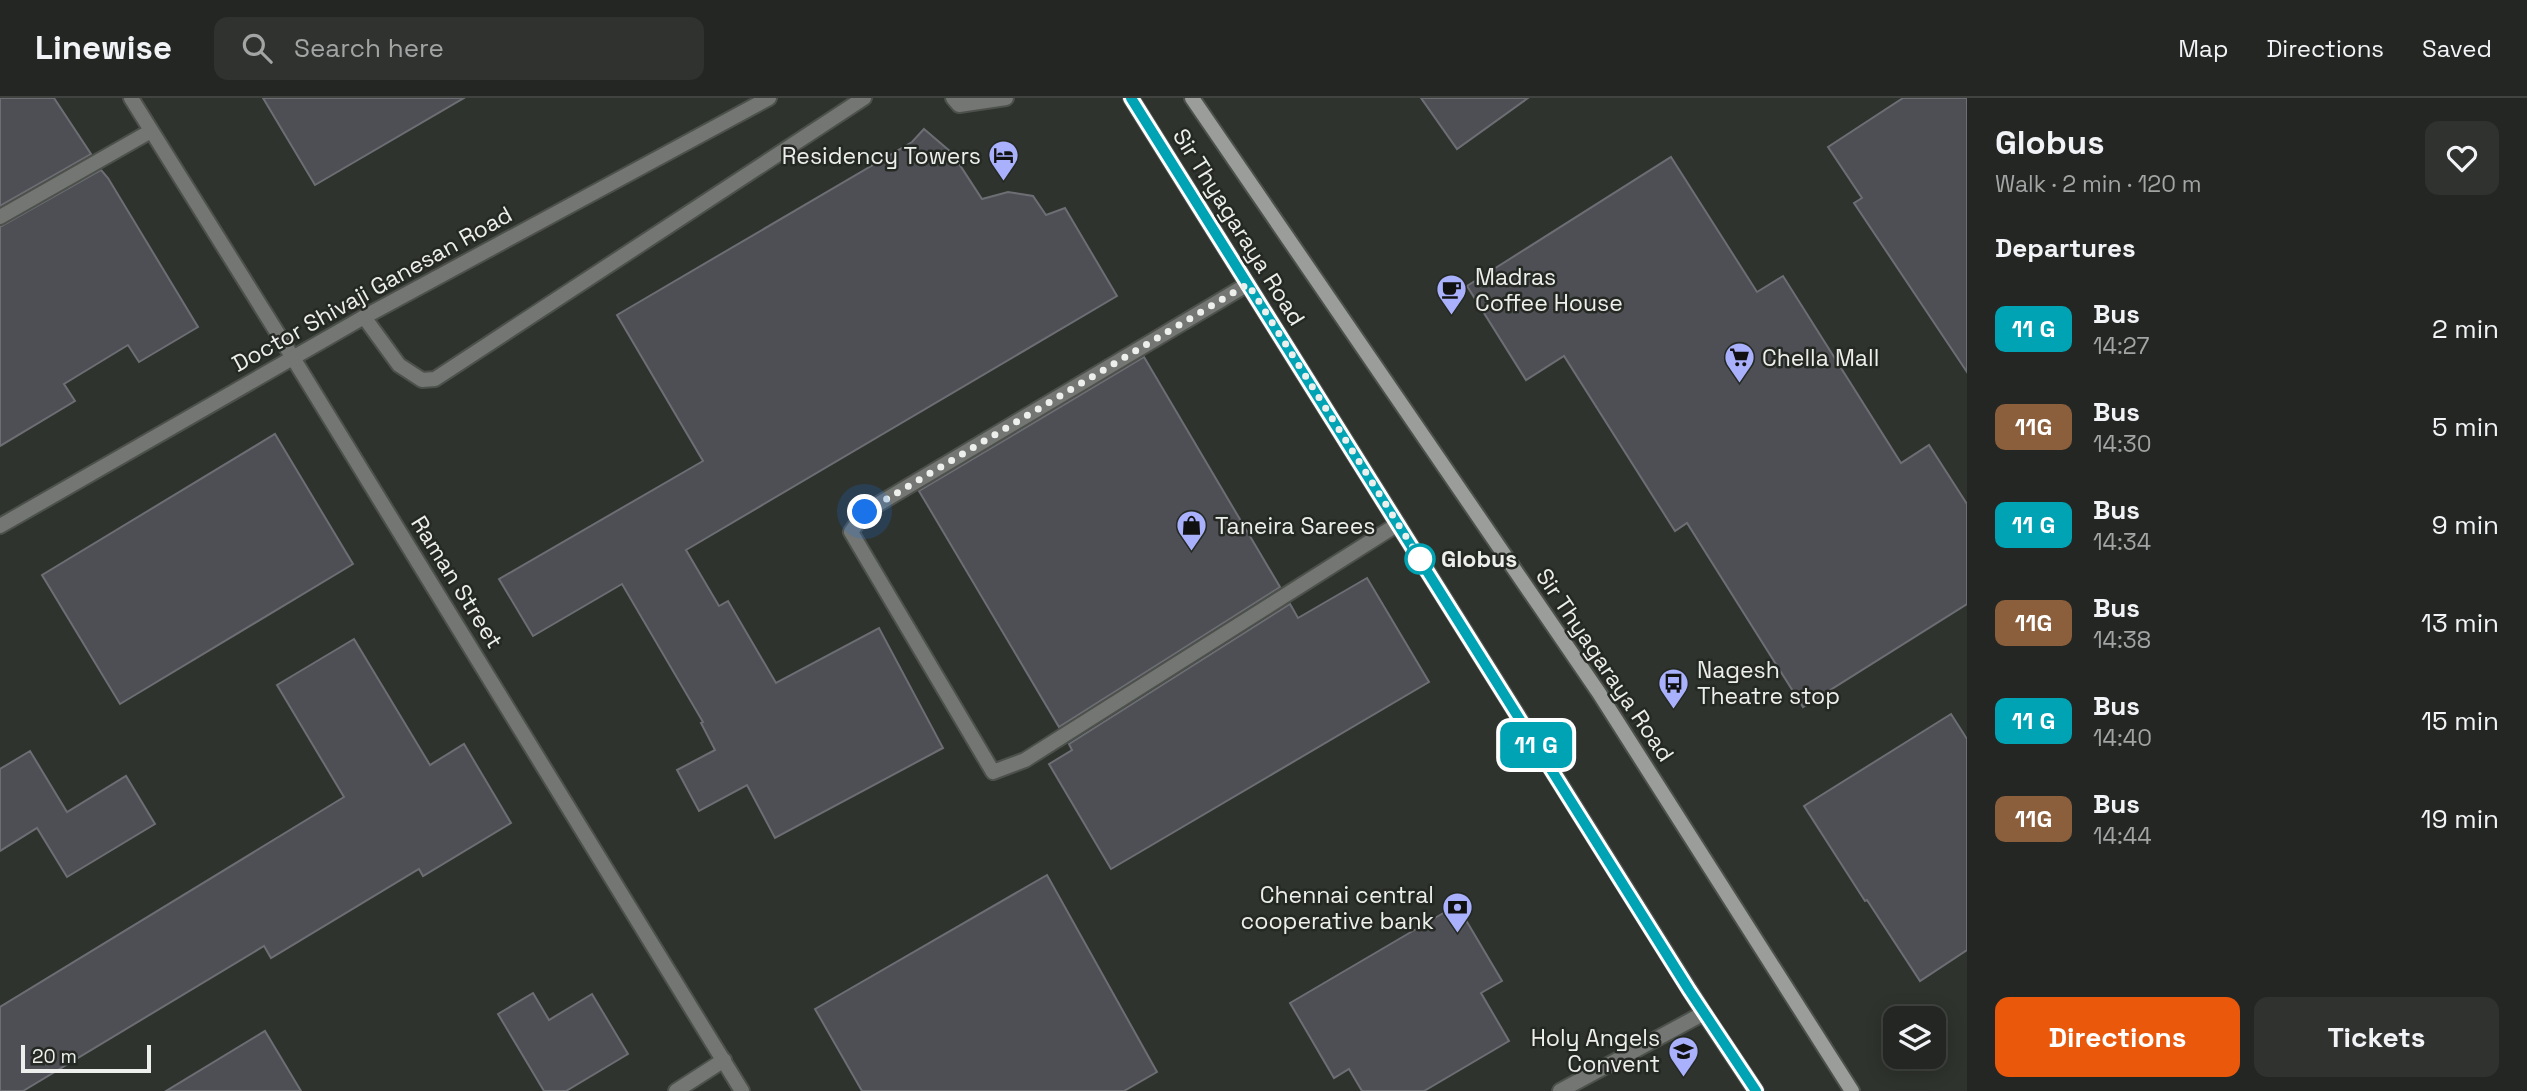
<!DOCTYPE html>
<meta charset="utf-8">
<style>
:root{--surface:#232622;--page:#2f322f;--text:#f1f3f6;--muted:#a3a5a5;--line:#404340;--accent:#ea580c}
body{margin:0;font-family:"Space Grotesk",sans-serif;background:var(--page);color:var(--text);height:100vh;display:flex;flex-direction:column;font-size:26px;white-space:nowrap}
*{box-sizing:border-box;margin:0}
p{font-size:23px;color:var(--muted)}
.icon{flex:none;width:38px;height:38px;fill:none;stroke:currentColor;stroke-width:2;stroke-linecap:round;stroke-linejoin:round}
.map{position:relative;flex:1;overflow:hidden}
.sheet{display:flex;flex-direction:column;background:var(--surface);width:560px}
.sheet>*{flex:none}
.badge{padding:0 14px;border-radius:10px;font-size:24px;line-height:46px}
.fabs{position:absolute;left:1883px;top:908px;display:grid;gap:14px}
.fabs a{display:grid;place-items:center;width:63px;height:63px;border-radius:14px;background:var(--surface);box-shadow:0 4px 18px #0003,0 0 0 2px var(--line);font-size:35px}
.scale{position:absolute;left:21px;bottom:18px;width:130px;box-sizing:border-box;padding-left:7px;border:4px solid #edefec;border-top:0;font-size:19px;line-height:24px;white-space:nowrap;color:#edefec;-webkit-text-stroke:5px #252923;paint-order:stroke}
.you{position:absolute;width:35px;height:35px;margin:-18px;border:5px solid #fff;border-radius:50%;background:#1a73e8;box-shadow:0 0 0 10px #1a73e833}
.map>.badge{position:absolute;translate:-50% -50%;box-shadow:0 0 0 4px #fff}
h2{padding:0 28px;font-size:26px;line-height:63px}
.round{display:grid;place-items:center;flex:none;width:74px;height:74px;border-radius:14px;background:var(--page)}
.headline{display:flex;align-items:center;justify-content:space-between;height:119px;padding:0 28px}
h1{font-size:33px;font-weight:600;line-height:52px}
.primary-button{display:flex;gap:14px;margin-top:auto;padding:14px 28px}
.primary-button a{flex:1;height:80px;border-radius:14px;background:var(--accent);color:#fff;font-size:28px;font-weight:600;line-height:80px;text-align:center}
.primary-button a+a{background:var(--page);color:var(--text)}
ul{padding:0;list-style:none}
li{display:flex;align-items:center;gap:21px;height:98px;padding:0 28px}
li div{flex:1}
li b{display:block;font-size:26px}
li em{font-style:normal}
li .badge{min-width:77px;font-weight:700;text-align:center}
header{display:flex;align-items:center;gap:42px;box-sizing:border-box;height:98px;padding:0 35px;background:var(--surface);border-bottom:2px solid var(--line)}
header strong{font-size:33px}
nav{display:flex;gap:38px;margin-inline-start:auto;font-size:24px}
.search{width:490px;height:63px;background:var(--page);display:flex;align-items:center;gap:18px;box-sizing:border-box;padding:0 24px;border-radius:14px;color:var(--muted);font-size:26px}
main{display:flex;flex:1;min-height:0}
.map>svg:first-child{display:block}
.building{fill:#4e4f55;stroke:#6c6e74;stroke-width:2}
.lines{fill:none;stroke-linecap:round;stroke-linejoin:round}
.service-casing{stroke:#4d514c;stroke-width:18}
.minor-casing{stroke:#4d514c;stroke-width:18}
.tertiary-casing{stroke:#4d514c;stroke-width:18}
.secondary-casing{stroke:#4d514c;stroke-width:18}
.service{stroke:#747674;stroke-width:14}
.minor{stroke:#747674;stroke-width:14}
.tertiary{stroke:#747674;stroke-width:14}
.secondary{stroke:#9a9d99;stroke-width:14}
.line-casing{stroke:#fff;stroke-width:16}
.line{stroke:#00a3b4;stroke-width:10}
.walk{stroke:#edefec;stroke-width:7;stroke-dasharray:0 12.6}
.stop-dot{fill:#fff;stroke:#00a3b4;stroke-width:3.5}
.labels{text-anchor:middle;stroke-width:5;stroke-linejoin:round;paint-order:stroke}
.poi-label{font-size:23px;fill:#edefec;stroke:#252923;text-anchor:start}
.street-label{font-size:23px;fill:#edefec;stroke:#252923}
.stop-label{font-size:23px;font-weight:bold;fill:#edefec;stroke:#252923;text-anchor:start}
</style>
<header>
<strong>Linewise</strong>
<div class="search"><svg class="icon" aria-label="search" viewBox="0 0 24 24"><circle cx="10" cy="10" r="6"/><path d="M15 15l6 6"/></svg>Search here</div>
<nav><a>Map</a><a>Directions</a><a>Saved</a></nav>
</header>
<main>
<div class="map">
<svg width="1967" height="993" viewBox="0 0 1967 993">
<rect width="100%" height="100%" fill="#2f332d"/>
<g class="building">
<polygon points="0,0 54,0 91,56 0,108"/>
<polygon points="263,0 464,0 315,87"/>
<polygon points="1421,0 1528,0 1457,51"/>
<polygon points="1903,0 1967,0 1967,274 1854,105 1862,100 1828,49"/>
<polygon points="924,31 952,55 982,101 1008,94 1033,98 1046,117 1065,110 1117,198 686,452 719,508 728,503 776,585 879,530 943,650 775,740 747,687 699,713 677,672 715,652 701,625 703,624 622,486 533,538 499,481 703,363 617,217 912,44"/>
<polygon points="1671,59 1757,194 1783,178 1901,365 1929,347 1967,406 1967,506 1803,609 1687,425 1675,433 1564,258 1526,282 1467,188"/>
<polygon points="101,72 108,80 198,229 139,264 128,247 64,286 75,303 0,348 0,129"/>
<polygon points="1144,259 1280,489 1059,629 919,393"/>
<polygon points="275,336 353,466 120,606 42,477"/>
<polygon points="1367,480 1429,584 1111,771 1049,666 1072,652 1069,646 1290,506 1298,520"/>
<polygon points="354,541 430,667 464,646 511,725 423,778 419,771 271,860 264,848 23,993 0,993 0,909 344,699 277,587"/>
<polygon points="1951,616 1967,641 1967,852 1920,883 1867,802 1865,803 1804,708"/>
<polygon points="30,653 67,714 126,678 155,726 67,779 37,730 0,753 0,671"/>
<polygon points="1047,777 1157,974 1124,993 862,993 815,911"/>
<polygon points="1457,807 1502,883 1481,895 1509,943 1424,993 1362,993 1349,971 1334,980 1290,905"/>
<polygon points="533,895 549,922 592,896 628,956 566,993 544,993 498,916"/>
<polygon points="265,933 301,993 166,993"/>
</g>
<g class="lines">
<defs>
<g id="service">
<polyline points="953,0 959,7 1006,0"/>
<polyline points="1248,186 865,414 851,434 993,674 1025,662 1398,426"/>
<polyline points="364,219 399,267 422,282 435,281 864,0"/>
</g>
<g id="minor">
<polyline points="131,0 293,260 742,993"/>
<polyline points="0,119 151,33"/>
<polyline points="676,993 724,962"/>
<polyline points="1560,993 1704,915"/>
</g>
<polyline id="tertiary" points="0,428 364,219 769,0"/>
<g id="secondary">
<polyline points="1131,0 1704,915 1756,993"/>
<polyline points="1192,0 1599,595 1852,993"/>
</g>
</defs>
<use href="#service" class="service-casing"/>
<use href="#minor" class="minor-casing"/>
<use href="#tertiary" class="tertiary-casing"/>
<use href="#secondary" class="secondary-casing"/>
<use href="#service" class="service"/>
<use href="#minor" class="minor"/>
<use href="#tertiary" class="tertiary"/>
<use href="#secondary" class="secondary"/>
</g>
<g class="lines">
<defs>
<polyline id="line" points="1131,0 1689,892 1756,993"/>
</defs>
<use href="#line" class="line-casing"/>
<use href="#line" class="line"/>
<polyline class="walk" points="865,414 1248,186 1420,461"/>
</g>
<defs>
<symbol id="hotel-pin" viewBox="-11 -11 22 30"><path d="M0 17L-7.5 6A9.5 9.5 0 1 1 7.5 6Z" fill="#a9b0fc" stroke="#252923"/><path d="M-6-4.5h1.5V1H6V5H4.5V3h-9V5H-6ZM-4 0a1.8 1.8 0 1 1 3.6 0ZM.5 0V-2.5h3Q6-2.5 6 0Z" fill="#111"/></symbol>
<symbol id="cafe-pin" viewBox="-11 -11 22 30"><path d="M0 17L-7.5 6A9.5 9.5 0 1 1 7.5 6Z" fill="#a9b0fc" stroke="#252923"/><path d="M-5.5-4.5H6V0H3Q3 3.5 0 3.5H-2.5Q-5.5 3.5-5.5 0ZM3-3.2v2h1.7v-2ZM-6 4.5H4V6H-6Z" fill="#111"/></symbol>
<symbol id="supermarket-pin" viewBox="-11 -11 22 30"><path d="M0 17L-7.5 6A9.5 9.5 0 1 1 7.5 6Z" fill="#a9b0fc" stroke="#252923"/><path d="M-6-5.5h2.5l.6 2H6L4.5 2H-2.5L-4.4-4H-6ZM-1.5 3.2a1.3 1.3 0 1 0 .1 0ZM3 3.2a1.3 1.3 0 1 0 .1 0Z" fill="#111"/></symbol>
<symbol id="shop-pin" viewBox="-11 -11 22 30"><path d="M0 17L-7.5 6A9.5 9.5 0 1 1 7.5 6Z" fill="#a9b0fc" stroke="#252923"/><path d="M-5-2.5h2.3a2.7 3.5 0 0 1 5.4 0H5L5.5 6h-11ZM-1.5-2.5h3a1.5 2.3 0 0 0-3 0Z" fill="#111"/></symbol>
<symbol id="bus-pin" viewBox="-11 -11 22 30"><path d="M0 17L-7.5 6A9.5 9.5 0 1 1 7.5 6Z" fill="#a9b0fc" stroke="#252923"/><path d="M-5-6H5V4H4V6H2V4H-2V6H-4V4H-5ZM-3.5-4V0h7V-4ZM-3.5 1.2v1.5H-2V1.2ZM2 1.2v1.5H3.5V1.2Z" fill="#111"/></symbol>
<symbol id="bank-pin" viewBox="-11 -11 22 30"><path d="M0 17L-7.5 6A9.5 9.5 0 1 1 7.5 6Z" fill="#a9b0fc" stroke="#252923"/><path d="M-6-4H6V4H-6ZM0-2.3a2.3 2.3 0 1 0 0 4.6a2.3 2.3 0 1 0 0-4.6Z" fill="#111"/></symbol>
<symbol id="school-pin" viewBox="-11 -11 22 30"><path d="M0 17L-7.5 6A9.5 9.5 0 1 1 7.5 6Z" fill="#a9b0fc" stroke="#252923"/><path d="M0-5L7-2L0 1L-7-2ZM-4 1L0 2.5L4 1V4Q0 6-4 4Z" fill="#111"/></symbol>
</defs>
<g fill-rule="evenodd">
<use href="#hotel-pin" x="986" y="40" width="35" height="47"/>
<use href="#cafe-pin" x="1434" y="174" width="35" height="47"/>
<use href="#supermarket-pin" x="1722" y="242" width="35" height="47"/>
<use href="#shop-pin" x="1174" y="410" width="35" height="47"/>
<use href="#bus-pin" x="1656" y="568" width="35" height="47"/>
<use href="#bank-pin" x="1440" y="792" width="35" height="47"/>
<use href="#school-pin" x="1666" y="936" width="35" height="47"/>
</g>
<circle class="stop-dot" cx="1420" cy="461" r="14"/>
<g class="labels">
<g class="poi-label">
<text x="981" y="66" text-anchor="end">Residency Towers</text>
<text x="1475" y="187">Madras<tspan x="1475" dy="26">Coffee House</tspan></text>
<text x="1762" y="268">Chella Mall</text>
<text x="1215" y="436">Taneira Sarees</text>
<text x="1697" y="580">Nagesh<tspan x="1697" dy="26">Theatre stop</tspan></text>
<text x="1434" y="805" text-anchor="end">Chennai central<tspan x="1434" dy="26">cooperative bank</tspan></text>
<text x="1660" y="948" text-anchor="end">Holy Angels<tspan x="1660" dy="26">Convent</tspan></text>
</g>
<g class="street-label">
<text transform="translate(1239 129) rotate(58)" y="8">Sir Thyagaraya Road</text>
<text transform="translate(372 191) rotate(-29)" y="8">Doctor Shivaji Ganesan Road</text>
<text transform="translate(457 484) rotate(58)" y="8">Raman Street</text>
<text transform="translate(1605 567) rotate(56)" y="8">Sir Thyagaraya Road</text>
</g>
<g class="stop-label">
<text x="1441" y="469">Globus</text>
</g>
</g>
</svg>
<div class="fabs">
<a><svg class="icon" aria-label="layers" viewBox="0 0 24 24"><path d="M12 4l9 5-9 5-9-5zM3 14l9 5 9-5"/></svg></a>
</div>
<div class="scale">20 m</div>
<div class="you" style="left:865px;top:414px"></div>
<b class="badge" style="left:1536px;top:647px;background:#00a3b4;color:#fff">11 G</b>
</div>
<section class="sheet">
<div class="headline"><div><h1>Globus</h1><p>Walk · 2 min · 120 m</p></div><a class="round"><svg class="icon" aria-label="heart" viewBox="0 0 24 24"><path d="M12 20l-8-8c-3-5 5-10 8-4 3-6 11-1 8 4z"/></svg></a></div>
<h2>Departures</h2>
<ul>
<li><span class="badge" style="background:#00a3b4;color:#fff">11 G</span><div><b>Bus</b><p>14:27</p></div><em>2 min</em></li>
<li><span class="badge" style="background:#8b5e3c;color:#fff">11G</span><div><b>Bus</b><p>14:30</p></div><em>5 min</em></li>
<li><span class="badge" style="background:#00a3b4;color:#fff">11 G</span><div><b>Bus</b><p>14:34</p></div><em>9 min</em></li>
<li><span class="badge" style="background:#8b5e3c;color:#fff">11G</span><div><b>Bus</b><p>14:38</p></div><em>13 min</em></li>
<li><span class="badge" style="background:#00a3b4;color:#fff">11 G</span><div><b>Bus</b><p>14:40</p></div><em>15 min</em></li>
<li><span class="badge" style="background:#8b5e3c;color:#fff">11G</span><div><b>Bus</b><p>14:44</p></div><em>19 min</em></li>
</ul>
<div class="primary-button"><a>Directions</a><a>Tickets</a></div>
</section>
</main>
